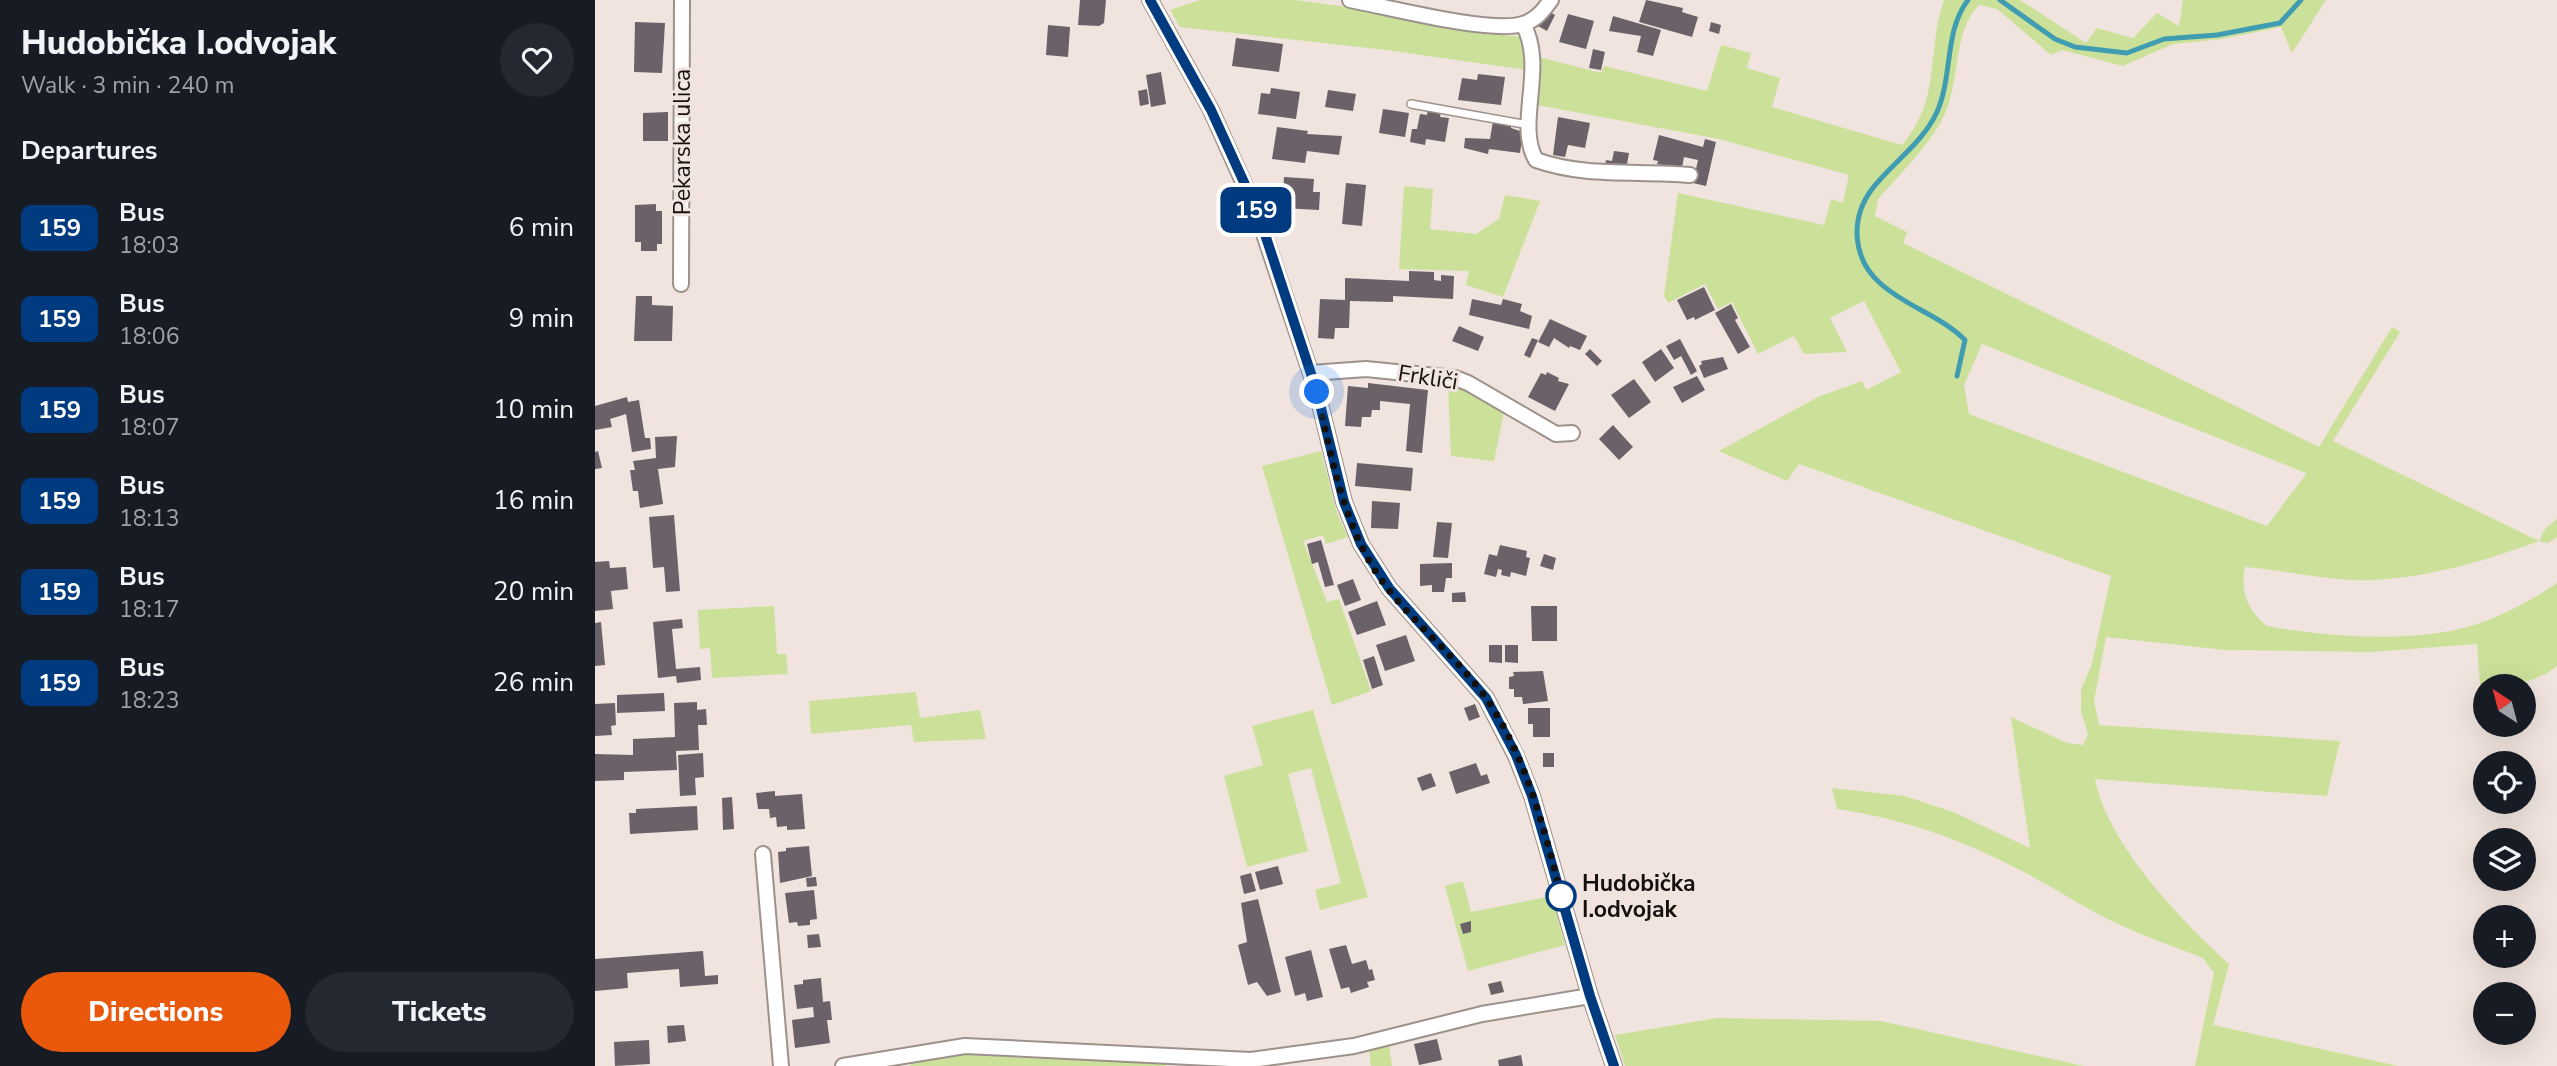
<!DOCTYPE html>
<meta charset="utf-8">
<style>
:root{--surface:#171b24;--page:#242831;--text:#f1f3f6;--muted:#9ea1a6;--accent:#ea580c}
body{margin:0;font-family:"Nunito Sans",sans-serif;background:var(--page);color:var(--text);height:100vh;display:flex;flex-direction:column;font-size:26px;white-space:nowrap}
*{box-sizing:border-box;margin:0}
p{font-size:23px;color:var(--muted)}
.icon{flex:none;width:38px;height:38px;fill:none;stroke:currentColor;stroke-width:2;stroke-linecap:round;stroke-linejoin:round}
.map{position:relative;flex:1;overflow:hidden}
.side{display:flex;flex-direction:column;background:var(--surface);width:595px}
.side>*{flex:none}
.badge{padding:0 14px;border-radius:10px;font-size:24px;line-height:46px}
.needle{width:46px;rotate:324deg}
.buttons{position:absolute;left:1878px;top:674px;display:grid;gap:14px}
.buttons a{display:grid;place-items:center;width:63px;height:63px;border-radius:50%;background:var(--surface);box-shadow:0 7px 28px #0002;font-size:35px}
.you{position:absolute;width:35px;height:35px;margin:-18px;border:5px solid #fff;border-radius:50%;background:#1a73e8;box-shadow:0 0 0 10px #1a73e833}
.map>.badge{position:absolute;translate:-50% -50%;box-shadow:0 0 0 4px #fff}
h2{padding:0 21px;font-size:26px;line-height:63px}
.round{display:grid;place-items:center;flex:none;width:74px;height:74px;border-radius:37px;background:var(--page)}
.summary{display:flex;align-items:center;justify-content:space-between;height:119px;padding:0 21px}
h1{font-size:33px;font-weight:800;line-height:52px}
.action{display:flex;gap:14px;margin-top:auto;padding:14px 21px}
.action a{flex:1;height:80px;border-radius:42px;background:var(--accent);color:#fff;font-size:28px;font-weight:800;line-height:80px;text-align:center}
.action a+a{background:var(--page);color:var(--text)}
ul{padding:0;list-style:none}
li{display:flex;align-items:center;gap:21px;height:91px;padding:0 21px}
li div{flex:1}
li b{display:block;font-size:26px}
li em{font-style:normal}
li .badge{min-width:77px;font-weight:700;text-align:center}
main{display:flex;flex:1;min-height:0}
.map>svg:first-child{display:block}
.green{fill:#cbe19a;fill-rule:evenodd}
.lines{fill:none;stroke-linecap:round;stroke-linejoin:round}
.stream{stroke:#3f9cb1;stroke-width:5}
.building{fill:#6b6168}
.lane-casing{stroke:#9d918b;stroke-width:10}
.street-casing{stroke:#9d918b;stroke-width:18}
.lane{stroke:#fff;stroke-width:7}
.street{stroke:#fff;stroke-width:14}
.line-casing{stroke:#fff;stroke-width:16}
.line{stroke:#003b80;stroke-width:10}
.walk{stroke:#14100e;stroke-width:7;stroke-dasharray:0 12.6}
.stop-dot{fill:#fff;stroke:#003b80;stroke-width:3.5}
.labels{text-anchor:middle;stroke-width:6;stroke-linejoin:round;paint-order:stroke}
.street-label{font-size:23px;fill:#14100e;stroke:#f1e4de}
.stop-label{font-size:23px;font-weight:bold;fill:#14100e;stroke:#f1e4de;text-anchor:start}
</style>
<main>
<section class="side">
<div class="summary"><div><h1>Hudobička I.odvojak</h1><p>Walk · 3 min · 240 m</p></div><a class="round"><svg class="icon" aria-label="heart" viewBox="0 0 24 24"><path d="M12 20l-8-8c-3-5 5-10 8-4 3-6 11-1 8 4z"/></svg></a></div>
<h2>Departures</h2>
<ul>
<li><span class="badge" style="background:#003b80;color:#fff">159</span><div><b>Bus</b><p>18:03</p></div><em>6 min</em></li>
<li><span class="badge" style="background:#003b80;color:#fff">159</span><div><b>Bus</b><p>18:06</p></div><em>9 min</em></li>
<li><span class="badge" style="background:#003b80;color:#fff">159</span><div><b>Bus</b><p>18:07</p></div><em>10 min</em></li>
<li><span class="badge" style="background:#003b80;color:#fff">159</span><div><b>Bus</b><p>18:13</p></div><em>16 min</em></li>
<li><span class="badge" style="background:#003b80;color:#fff">159</span><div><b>Bus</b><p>18:17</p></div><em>20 min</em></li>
<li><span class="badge" style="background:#003b80;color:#fff">159</span><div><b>Bus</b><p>18:23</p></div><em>26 min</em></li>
</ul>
<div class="action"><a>Directions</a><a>Tickets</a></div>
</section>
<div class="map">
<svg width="1962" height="1066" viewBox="0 0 1962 1066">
<rect width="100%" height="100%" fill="#f1e4de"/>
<g class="green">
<polygon points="605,0 700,0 752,7 888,34 922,36 929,40 932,70 791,50 585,27 575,10"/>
<path d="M1349,0H1425L1491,43L1502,28L1538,38L1562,13L1584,26L1588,0H1731L1697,53L1686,27L1627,39L1578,44L1528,66L1467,50L1456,55L1402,9L1384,5C1357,31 1366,83 1348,118C1333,147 1305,174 1283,199L1280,216L1312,232L1308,243L1724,447L1797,327L1805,332L1738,441L1944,541L1950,529L1962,519V537L1953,543L1944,541C1890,561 1836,577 1778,580C1735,582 1692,570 1650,567C1645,591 1652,610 1672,626C1727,636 1805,642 1860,630C1897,622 1931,604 1962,583V666C1938,685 1915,685 1885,685L1882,644L1775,652L1630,650L1511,637L1499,701L1504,725L1745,741L1732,796L1500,779C1513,845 1585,919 1634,964L1618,1025L1803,1066H1600L1619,973L1608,958C1567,942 1523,927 1485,904C1405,856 1336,823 1242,809L1237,788L1310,796L1358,812L1435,848L1416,717L1472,743L1488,745L1493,734L1486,711V690L1497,663L1516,576L1204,464L1192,481L1124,451L1223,397L1267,381L1271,390L1306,372L1269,301L1235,318L1252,352L1209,354L1199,336L1163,354L1137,302L1123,309L1110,284L1073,303L1069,296L1083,193L1229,225L1236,199L1248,203L1254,175L1124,139L942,105L944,57L1006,73L1009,66L1112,91L1126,45L1156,53L1152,68L1185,78L1177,107L1307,145C1347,99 1331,52 1349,0ZM1387,344L1711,473V474L1672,526L1374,414L1369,385Z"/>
<polygon points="809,186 838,189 835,229 881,234 904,219 910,195 945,201 908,297 871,285 874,271 804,269"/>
<polygon points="853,384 867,387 909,412 899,461 856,456"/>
<polygon points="726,451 742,513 753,537 731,544 728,535 708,541 732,602 744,599 776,691 737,705 667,466"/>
<polygon points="179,606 182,654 191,654 193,674 117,678 115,648 105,649 103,610"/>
<polygon points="321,692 325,718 385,710 391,739 319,742 316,725 216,734 214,701"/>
<polygon points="718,710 773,897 725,910 720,890 746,883 716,768 693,774 713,851 652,867 629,776 668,765 657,726"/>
<polygon points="868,881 876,912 957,896 970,945 873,971 850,886"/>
<polygon points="1122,1018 1286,1021 1489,1066 1030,1066 1020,1035"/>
<polygon points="794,1046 797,1066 776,1066 774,1050"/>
<polygon points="372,1051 571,1063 571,1066 315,1066 319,1061"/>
</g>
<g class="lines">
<g class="stream">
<polyline points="1405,0 1460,39 1480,47 1532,53 1569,39 1622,35 1685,23 1706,0"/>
<path d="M1362,376L1370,340C1346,316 1312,307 1286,284C1258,260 1254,220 1277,189C1298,162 1327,144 1342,112C1358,76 1349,31 1373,0"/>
</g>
</g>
<g class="building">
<polygon points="485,0 511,0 509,23 504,26 483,25"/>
<polygon points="1051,0 1088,8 1087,12 1103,17 1097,37 1044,22"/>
<polygon points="955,12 960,15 952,31 943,26"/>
<polygon points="973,14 999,21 991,49 964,42"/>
<polygon points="1018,16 1066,30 1058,56 1042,52 1046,36 1014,31"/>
<polygon points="40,22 70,23 67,73 39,72"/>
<polygon points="1116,22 1126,25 1124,34 1114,31"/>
<polygon points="453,25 475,27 473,57 451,55"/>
<polygon points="641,38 688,44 684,72 637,66"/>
<polygon points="998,49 1010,52 1006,70 994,68"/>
<polygon points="566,72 571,104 556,107 551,75"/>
<polygon points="883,74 910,77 906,105 863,100 867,78 882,80"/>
<polygon points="676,88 705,92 701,119 663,114 666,93 675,94"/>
<polygon points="552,89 554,104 545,106 543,91"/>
<polygon points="733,90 761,94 758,111 730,107"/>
<polygon points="788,109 814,113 810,137 784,133"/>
<polygon points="833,109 846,111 845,117 854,118 850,142 831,139 830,145 815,142 817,129 822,129 825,114 832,115"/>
<polygon points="73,112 73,141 48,141 48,113"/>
<polygon points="963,117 995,123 990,148 973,145 970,157 958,155"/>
<polygon points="898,121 917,123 916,128 928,132 925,153 894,149 893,154 869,148 870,138 895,139"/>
<polygon points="682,127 713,131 712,134 747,136 744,155 712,151 710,163 677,159"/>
<polygon points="1064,135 1108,147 1110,139 1121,142 1111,186 1098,183 1103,160 1089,157 1087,168 1062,164 1063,161 1058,160"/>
<polygon points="1019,151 1034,153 1031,170 1010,166 1011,160 1017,161"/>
<polygon points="689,177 719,179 718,192 725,192 724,210 687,208"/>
<polygon points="751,183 771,185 767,226 747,224"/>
<polygon points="61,204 61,211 67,211 67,244 62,244 62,251 46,251 46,242 40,242 40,205"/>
<polygon points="814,271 839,272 839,280 846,281 846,275 859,276 858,299 798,296 798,302 755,301 754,328 740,328 739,339 723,338 725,299 750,300 750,278 814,281"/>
<polygon points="1109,287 1120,310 1100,320 1099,317 1092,320 1082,300"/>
<polygon points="41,296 57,296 57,305 78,306 77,341 39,341"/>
<polygon points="877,299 906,305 908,299 927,304 925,311 937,316 934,329 874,315"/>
<polygon points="1136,304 1143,318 1140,320 1155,347 1143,354 1120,313"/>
<polygon points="955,319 992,336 985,350 975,346 974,348 959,338 954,347 943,342"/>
<polygon points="864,326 889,337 883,351 857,341"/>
<polygon points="937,338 943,340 935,358 929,355"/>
<polygon points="1085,339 1102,371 1096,375 1086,356 1079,360 1071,346"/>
<polygon points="995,349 1007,361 1002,366 990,354"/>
<polygon points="1066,349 1079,368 1060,382 1047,362"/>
<polygon points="1128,357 1133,369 1109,378 1104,366 1107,364 1106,361"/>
<polygon points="952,372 964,378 963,381 974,384 960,411 933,397 946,373 951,375"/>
<polygon points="1102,376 1110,390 1087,403 1078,387"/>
<polygon points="1039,379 1056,402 1034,418 1016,395"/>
<polygon points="773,383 833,390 827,453 811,451 815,404 785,401 785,410 777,410 776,417 767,417 766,427 750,426 753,386 773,388"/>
<polygon points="32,397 33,402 44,400 50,438 55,438 56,449 37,452 31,414 15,419 17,427 0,430 0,406"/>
<polygon points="1018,425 1038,447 1024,460 1004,439"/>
<polygon points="82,436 80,467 63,469 68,504 45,508 43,491 38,491 35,470 40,470 38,461 61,458 60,437"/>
<polygon points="3,451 7,468 0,469 0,452"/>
<polygon points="762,463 818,468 816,491 760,486"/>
<polygon points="777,501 805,503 803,529 776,528"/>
<polygon points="79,515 85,591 71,592 69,567 58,568 54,517"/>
<polygon points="842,522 857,523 853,558 838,557"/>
<polygon points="726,540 739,585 730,587 723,562 717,564 712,544"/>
<polygon points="905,545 932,551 931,557 935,558 931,576 916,572 915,577 906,575 907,570 903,569 901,577 889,574 894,554 902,556"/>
<polygon points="949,554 961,558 958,570 945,566"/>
<polygon points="14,561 15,568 31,567 33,589 16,591 18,609 0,611 0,562"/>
<polygon points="857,563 857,578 851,578 849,592 837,592 837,585 825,586 825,564"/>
<polygon points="758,579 766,600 750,606 742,585"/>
<polygon points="870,592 871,602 857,602 857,593"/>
<polygon points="782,601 791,625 762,635 753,612"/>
<polygon points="936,606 962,606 962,641 937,641"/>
<polygon points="87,619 88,628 77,629 81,669 105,667 106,680 82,683 81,676 63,678 58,622"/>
<polygon points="6,622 10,665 0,666 0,623"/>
<polygon points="811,635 820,661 790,671 781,645"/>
<polygon points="894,645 907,645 907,663 894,662"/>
<polygon points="910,645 923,645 923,663 910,662"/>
<polygon points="779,656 788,685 777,689 768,660"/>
<polygon points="948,671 953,701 928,704 927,697 919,697 919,689 914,689 914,677 919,676 918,672"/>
<polygon points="69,693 70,711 22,713 22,695"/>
<polygon points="102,702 102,710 111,709 112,725 103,725 104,750 81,751 82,770 29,772 29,780 0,781 0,754 38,755 38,739 80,737 79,703"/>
<polygon points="20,703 21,725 16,726 17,735 0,736 0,704"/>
<polygon points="880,704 885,717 874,721 869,708"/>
<polygon points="933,708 955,708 955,737 938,737 938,724 933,724"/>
<polygon points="108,753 109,777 100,778 101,795 85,796 83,755"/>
<rect x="948" y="753" width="11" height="14"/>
<polygon points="881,763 886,776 892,774 895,783 861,794 854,772"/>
<polygon points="836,773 841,786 827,791 822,778"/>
<polygon points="180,791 180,796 207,794 210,829 192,830 192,826 182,827 181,817 175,818 174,809 163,809 161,793"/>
<polygon points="137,797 139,829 128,830 127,798"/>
<polygon points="102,806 103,830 35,834 34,813 41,813 41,809"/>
<polygon points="214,846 217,876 185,883 183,852 191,851 191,848"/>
<polygon points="683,866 688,884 665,890 660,872"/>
<polygon points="656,873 661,891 649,894 645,876"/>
<polygon points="221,877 222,886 212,887 211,878"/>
<polygon points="219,890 222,919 215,920 215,925 203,926 202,922 194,923 190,893"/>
<polygon points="663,899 686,992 672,996 662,982 653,985 643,945 652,942 646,903"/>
<polygon points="876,921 876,932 868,934 865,924"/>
<polygon points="224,934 226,947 213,948 212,935"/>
<polygon points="751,945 757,964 771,960 774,970 777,969 780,980 772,982 774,987 756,993 754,987 746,989 734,949"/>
<polygon points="716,950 728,997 712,1001 710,993 700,996 690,957"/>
<polygon points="108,951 110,976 123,975 123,984 85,987 84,969 32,973 33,988 0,991 0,959"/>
<polygon points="226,978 228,1002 235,1001 237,1020 232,1020 235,1043 200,1048 197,1020 219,1017 218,1007 202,1009 199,985 208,984 208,980"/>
<polygon points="906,981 909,992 896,995 893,984"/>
<polygon points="89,1025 91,1041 73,1043 72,1026"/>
<polygon points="842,1039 847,1060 824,1065 819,1044"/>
<polygon points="54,1040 55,1064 20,1066 19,1042"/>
<polygon points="926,1055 928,1066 904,1066 903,1060"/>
</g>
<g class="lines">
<defs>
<polyline id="lane" points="816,104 934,125"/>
<g id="street">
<polyline points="555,0 616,110 662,213 722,392 749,502 766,544 794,588 891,698 921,756 937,796 995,996 1019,1066"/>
<path d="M755,0C793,7 895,34 928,24C941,20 948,11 956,0"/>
<path d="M928,24C952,67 920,124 941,160C991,178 1044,170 1095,175"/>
<polyline points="86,284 87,0"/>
<polyline points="716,373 771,369 860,378 873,383 961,434 977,433"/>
<polyline points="168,854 186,1066"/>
<polyline points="248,1066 370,1046 656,1060 759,1046 887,1014 995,996"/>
</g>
</defs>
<use href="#lane" class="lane-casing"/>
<use href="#street" class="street-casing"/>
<use href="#lane" class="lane"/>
<use href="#street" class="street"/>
</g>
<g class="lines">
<defs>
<polyline id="line" points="555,0 616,110 663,213 722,392 749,502 766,544 794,588 891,698 921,755 937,796 995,996 1019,1066"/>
</defs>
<use href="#line" class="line-casing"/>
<use href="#line" class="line"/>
<path class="walk" d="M722,392C735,451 746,512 776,564C806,615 857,650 891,698C930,754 950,830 966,896"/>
</g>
<circle class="stop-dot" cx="966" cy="896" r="14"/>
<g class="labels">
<g class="street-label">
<text transform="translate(87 142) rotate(-90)" y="8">Pekarska ulica</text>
<text transform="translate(833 377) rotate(9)" y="8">Frkliči</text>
</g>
<g class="stop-label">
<text x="987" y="891">Hudobička<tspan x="987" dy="26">I.odvojak</tspan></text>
</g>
</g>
</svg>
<div class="buttons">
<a><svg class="needle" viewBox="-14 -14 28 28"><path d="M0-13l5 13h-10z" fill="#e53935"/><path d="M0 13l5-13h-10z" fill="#9ea1a6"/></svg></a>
<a><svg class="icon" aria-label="locate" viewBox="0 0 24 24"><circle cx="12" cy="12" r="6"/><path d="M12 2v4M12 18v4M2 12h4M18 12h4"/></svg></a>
<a><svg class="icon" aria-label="layers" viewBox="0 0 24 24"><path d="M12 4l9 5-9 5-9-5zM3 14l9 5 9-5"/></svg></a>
<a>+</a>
<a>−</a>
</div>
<div class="you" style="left:722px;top:392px"></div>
<b class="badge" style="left:661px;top:210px;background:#003b80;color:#fff">159</b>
</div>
</main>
